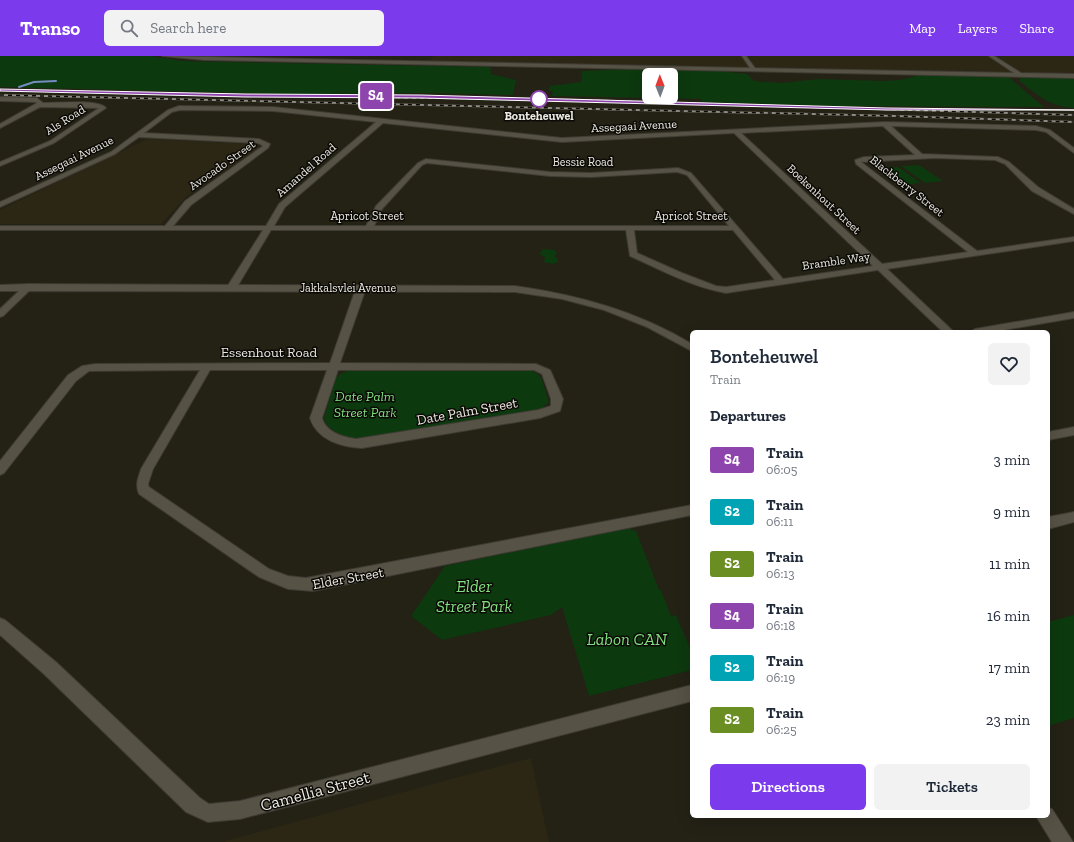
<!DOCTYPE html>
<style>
:root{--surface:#fff;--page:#f2f2f3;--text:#1f2937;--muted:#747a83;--accent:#7c3aed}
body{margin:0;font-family:"Zilla Slab",serif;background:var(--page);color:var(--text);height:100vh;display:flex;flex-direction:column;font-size:15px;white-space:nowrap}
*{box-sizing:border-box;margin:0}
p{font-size:13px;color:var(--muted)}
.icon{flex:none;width:22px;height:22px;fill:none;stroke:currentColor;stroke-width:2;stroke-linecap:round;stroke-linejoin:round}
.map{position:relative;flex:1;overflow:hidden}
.panel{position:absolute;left:690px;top:274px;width:360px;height:488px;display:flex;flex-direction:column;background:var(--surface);border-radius:6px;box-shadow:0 4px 16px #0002}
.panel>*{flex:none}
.badge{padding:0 8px;border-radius:3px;font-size:14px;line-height:26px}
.needle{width:26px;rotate:359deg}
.controls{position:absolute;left:642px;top:12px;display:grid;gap:8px}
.controls a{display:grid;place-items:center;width:36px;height:36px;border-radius:6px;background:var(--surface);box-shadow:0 4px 16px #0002;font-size:20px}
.map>.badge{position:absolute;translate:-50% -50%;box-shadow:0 0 0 2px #fff}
h2{padding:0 20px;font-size:15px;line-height:36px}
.round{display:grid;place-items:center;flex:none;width:42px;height:42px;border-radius:6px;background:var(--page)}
.summary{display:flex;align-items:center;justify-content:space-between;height:68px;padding:0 20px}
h1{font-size:19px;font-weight:600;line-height:30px}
.button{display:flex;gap:8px;margin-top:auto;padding:8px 20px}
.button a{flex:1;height:46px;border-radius:6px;background:var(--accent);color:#fff;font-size:16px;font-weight:600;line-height:46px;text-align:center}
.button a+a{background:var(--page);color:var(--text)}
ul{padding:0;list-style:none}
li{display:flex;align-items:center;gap:12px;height:52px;padding:0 20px}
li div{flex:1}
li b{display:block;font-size:15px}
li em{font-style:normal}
li .badge{min-width:44px;font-weight:700;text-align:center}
header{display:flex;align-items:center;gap:24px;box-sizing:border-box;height:56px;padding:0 20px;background:var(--accent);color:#fff}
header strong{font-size:19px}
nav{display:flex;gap:22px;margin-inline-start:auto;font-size:14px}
.search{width:280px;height:36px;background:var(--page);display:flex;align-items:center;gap:10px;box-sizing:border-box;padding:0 14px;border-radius:6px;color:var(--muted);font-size:15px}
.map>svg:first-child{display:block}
.built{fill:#2c2715}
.green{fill:#0d390f;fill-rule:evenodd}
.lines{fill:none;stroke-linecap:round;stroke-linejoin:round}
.stream{stroke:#738bbe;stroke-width:2}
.street-casing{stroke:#3e3b33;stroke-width:2}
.secondary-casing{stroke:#3e3b33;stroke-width:2}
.street{fill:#565245;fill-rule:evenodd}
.secondary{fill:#565245;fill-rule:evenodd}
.rail-casing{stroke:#8e8c82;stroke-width:2}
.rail{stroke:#0c0a06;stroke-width:1.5;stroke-dasharray:4;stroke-linecap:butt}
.line{fill:#8e44ad;stroke:#fff}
.stop-dot{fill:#fff;stroke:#8e44ad;stroke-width:2}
.labels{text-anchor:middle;stroke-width:3;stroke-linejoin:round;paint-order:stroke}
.far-stop-label{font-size:12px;font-weight:bold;fill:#ebe9e1;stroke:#0c0a06}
.far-street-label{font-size:12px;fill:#ebe9e1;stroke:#0c0a06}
.street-label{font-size:14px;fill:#ebe9e1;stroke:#0c0a06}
.park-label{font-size:14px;font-style:italic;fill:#82df81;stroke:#0c0a06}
.near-park-label{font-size:17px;font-style:italic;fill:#82df81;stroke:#0c0a06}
.near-street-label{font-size:17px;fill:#ebe9e1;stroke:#0c0a06}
</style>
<header>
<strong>Transo</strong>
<div class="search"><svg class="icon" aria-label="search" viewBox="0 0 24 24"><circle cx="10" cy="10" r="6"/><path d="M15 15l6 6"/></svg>Search here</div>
<nav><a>Map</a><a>Layers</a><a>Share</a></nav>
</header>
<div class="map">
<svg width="1074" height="786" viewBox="0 0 1074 786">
<rect width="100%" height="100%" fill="#242115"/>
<g class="built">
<polygon points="433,0 1074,0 1074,19 430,6"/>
<polygon points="147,83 255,88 259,92 187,140 161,168 0,168 0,154"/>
<polygon points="531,702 549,786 222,786 458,721"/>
</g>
<g class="green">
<polygon points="0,0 151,0 182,5 490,11 491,18 516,24 513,39 423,37 291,38 0,31"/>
<path d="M631,13L712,14L747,18L754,25L782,27L818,23L885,25L900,24L924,18L1007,20L1044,51L836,50L702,46L701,43L552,40L553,36L549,34L550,30L581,26L582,15ZM649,19H671V41H649Z"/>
<path d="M1022,20L1074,22V52C1048,50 1039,40 1019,25Z"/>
<polygon points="919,109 943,125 925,127 901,110"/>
<polygon points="898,111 921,127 903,129 881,112"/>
<polygon points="543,193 555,194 557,198 554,200 558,203 558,206 552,208 544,206 545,201 539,198"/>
<path d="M349,314H532L541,321L549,346L541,353L356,383C344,381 325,374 324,361L336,322L340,318Z"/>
<polygon points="628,472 636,475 659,534 661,534 671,560 676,559 692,597 692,614 589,640 562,551 551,559 442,584 411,560 445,510"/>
<polygon points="1074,559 1074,662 1048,670 1048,566"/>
</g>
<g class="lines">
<polyline class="stream" points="19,31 34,26 56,25"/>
<defs>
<g id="street">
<polygon points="162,0 750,12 742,0 746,0 755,12 1014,17 989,0 994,0 1021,17 1074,18 1074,22 204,4"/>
<path d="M0,41L37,42L43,47C55,47 99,43 106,52L54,87L0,110V106L50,85L99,52L40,51L0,72V68L37,47L35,46L0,45Z"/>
<path d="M179,50L273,51L562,82L885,66L1036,70L1050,74L1074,92V97L1046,76L1036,74L891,70L922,98L998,101L1009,106L1038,131L1074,153V158L1032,135L1005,108L995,104L934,102L861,106L977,195L1074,181V185L887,213L954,276H943L878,214L726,237C692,231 661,214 630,200L626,174H271L237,231L232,234L227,231L263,174H0V170H165L185,145L263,90L258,87L139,81L115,98L0,151V146L111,96L168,54ZM180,54L273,55L376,66L279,148L266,170H173L191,149L268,92L270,88L259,83L144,77L172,56ZM383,67L562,86L734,77L873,210L783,223L691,117L678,112L591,117L550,116L426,103L418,107L376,150L366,170H274L285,151ZM883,70L915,99L864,101L855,104L856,108L968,196L882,208L741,77ZM427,107L550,120L591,121L677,116L687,119L729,170H374L382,153L422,109ZM634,174H733L775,224L726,231L716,230L682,217L637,197Z"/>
<path d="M361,229L366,232L340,307L536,308L550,314L551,316L563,343L560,355L540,362L362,392C341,391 317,384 310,362L327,314H210L153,413L148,428L149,431L269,513L288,520L306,522L692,449V459L313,535L288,533L259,521L139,438C135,428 138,423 141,413L200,314L89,315L76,325L4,417L0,419V405L68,319L82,310L95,308L330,307L356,232ZM338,314H534L542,318L551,343V350L538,354L356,383C342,381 326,376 322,362Z"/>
<polygon points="1074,371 1074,379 1048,384 1048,376"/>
<polygon points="1074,456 1074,466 1048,473 1048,461"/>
<polygon points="0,562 5,564 56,606 200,742 209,748 240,745 692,629 692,645 240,763 208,766 186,756 44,618 0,579"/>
</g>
<g id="secondary">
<path d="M28,228L515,230C578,239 637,255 692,288V295L647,271L604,254L562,243L515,236L29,235L3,260L0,261V253L19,235H0V229Z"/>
<polygon points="1074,256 1074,262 992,276 970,276 975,273"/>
<polygon points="1048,752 1052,753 1073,786 1052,786 1036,760 1048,760"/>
</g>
</defs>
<use href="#street" class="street-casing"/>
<use href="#secondary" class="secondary-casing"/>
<use href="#street" class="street"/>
<use href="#secondary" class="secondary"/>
<defs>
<g id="rail">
<polyline points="0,39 896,60 1074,66"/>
<polyline points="288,40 583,44 1074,59"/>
</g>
</defs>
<use href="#rail" class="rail-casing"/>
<use href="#rail" class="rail"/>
</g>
<polygon class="line" points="0,33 245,38 421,39 887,52 1074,54 887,54 421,42 245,41 0,35"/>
<circle class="stop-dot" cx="539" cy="43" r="8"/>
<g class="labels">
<g class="far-stop-label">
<text x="539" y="64">Bonteheuwel</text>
</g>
<g class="far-street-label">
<text transform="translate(65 64) rotate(-32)" y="4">Als Road</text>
<text transform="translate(634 70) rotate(-3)" y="4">Assegaai Avenue</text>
<text transform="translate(74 102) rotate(-26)" y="4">Assegaai Avenue</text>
<text x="583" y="110">Bessie Road</text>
<text transform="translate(222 109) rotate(-35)" y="4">Avocado Street</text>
<text transform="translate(306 114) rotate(-41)" y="4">Amandel Road</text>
<text transform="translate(907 130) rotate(38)" y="4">Blackberry Street</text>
<text transform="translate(824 143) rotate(43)" y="4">Boekenhout Street</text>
<text x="367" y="164">Apricot Street</text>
<text x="691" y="164">Apricot Street</text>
<text transform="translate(836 205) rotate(-8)" y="4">Bramble Way</text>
<text x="348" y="236">Jakkalsvlei Avenue</text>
</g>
<g class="street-label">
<text x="269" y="301">Essenhout Road</text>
<text transform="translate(467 355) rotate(-10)" y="5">Date Palm Street</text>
<text transform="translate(348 522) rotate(-10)" y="5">Elder Street</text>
</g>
<g class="park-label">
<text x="365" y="345">Date Palm<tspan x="365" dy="16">Street Park</tspan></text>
</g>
<g class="near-park-label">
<text x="474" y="536">Elder<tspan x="474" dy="20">Street Park</tspan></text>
<text x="627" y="589">Labon CAN</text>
</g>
<g class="near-street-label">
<text transform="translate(315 735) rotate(-15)" y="6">Camellia Street</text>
</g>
</g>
</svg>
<div class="controls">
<a><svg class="needle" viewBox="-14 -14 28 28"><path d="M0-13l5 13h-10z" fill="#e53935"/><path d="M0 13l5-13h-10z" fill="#747a83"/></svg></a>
</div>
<b class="badge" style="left:376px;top:40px;background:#8e44ad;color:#fff">S4</b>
<section class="panel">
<div class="summary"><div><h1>Bonteheuwel</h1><p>Train</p></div><a class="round"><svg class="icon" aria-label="heart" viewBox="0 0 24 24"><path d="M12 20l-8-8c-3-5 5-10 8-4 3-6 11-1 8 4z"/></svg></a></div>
<h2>Departures</h2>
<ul>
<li><span class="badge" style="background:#8e44ad;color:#fff">S4</span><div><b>Train</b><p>06:05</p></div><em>3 min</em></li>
<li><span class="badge" style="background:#00a3b4;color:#fff">S2</span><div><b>Train</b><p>06:11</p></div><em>9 min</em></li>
<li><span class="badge" style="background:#6b8e23;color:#fff">S2</span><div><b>Train</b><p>06:13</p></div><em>11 min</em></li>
<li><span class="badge" style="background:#8e44ad;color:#fff">S4</span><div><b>Train</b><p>06:18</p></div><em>16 min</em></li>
<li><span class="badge" style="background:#00a3b4;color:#fff">S2</span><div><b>Train</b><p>06:19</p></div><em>17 min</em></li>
<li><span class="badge" style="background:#6b8e23;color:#fff">S2</span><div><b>Train</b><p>06:25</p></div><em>23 min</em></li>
</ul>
<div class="button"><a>Directions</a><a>Tickets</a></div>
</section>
</div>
